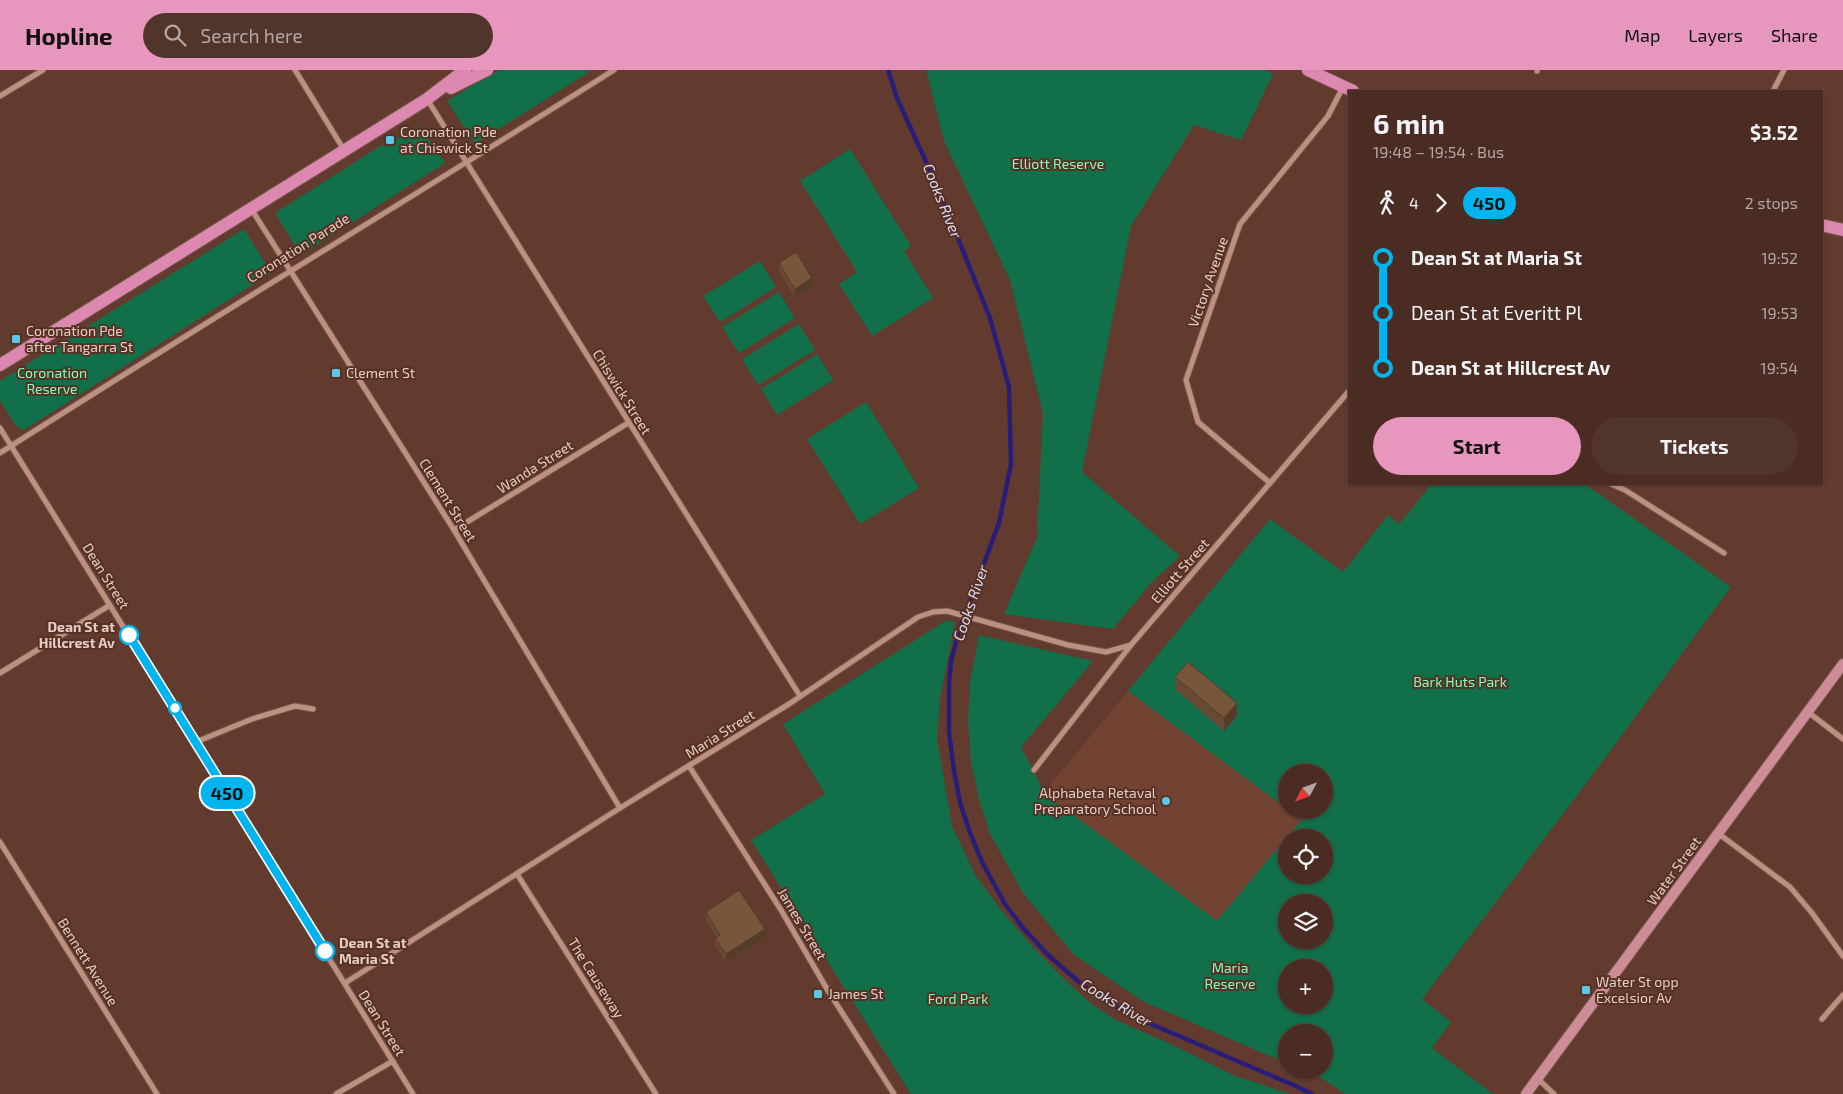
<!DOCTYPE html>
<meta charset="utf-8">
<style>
:root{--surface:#4a2c22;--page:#51342a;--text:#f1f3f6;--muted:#b2a7a5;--line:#614840;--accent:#e797bd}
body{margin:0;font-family:"Exo 2",sans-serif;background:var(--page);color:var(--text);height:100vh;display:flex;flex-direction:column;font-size:19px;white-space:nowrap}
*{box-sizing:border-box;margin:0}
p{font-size:16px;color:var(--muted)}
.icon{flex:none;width:28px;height:28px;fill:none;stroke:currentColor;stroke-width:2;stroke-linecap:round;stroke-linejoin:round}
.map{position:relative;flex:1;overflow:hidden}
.drawer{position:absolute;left:1348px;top:20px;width:475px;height:395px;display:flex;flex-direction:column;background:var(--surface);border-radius:0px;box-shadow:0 1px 4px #0004,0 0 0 1px var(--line)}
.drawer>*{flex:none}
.badge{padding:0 10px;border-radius:16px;font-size:18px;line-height:32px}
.needle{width:32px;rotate:229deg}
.fabs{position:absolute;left:1278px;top:694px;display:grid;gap:10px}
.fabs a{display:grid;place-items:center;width:55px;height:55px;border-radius:50%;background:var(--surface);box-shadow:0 1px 4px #0004,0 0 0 1px var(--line);font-size:25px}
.map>.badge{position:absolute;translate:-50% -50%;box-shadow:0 0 0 2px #fff}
.legs{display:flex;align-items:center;gap:8px;height:55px;padding:0 25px;font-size:16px}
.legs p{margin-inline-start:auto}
.summary{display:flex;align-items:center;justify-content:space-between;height:85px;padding:0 25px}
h1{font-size:28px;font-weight:700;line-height:38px}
.action{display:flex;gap:10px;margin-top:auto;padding:10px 25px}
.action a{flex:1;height:58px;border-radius:30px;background:var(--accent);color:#111;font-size:20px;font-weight:700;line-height:58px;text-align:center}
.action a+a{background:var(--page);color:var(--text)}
ul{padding:0 25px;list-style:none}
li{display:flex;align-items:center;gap:18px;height:55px;font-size:19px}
li i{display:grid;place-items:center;width:8px;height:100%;margin:0 6px;background:currentColor}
li i::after{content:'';width:12px;height:12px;margin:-6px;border:4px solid;border-radius:50%;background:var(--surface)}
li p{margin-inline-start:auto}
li:first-child i{background:linear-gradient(#0000 50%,currentColor 0)}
li:last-child i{background:linear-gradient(currentColor 50%,#0000 0)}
header{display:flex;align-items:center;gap:30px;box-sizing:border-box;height:70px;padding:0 25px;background:var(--accent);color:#111}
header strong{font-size:24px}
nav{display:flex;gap:28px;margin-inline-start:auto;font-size:18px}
.search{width:350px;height:45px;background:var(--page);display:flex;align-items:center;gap:12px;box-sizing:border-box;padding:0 18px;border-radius:28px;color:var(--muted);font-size:19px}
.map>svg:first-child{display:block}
.built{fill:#724333}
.green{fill:#116f49;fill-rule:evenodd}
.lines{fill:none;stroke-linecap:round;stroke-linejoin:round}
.stream{stroke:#291d79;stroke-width:4.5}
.street-casing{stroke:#78584d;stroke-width:7}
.secondary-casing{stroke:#78584d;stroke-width:12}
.primary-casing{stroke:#78584d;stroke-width:14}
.street{stroke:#bd9080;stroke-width:5}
.secondary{stroke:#cd8c98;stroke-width:10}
.primary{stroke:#dd88b1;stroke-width:12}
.wall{fill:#664a33}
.shaded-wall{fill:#533c29}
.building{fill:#77563b;stroke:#533c29}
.line-1-casing{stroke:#fff;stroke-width:11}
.line-1{stroke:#00b5ef;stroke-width:8}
.poi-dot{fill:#5bc8e7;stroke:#563124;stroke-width:2}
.stop-1-dot{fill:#fff;stroke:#00b5ef;stroke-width:2.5}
.labels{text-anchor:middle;stroke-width:4;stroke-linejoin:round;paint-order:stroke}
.poi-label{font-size:14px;fill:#e5ccc4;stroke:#563124;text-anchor:start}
.park-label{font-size:14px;fill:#81fcbe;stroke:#563124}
.street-label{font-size:14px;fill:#e5ccc4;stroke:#563124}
.stop-label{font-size:14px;font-weight:bold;fill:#e5ccc4;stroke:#563124;text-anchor:end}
.water-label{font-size:15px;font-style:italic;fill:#daddf7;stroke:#563124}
</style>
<header>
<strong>Hopline</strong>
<div class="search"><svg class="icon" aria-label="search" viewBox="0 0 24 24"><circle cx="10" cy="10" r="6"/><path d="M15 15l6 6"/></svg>Search here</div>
<nav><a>Map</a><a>Layers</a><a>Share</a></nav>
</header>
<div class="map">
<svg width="1843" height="1024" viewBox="0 0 1843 1024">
<rect width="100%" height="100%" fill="#623b2e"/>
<polygon class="built" points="1128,621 1286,738 1286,740 1302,750 1217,851 1043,723"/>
<g class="green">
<polygon points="499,0 592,0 475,74 447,31"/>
<polygon points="926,0 1264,0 1273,4 1241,70 1194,55 1131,156 1082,402 1180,486 1151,513 1113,559 1004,544 1037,467 1043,344 1010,210 944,71"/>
<polygon points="416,57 421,58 445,93 301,185 275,143 382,75 386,76"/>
<polygon points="850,79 911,176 904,181 933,228 872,266 839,214 857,202 800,111"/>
<polygon points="244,159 271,203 24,360 16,356 0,331 0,311"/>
<polygon points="760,191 776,217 720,252 703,226"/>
<polygon points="779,222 795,248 739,283 722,257"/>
<polygon points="799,254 815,280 758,315 742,289"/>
<polygon points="817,284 833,310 777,345 761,319"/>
<polygon points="866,332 919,418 860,454 807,369"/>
<path d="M1432,414H1585L1731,517L1588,711L1422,929L1451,952L1432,978L1493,1024H1345L1323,1009L1303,1000H1324V962H1286V993L1142,931L1073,884L1023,823L990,764L980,733L971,693L968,651L970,612L979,565L1093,591L1021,677L1045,724L1217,851L1286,768V805H1324V768L1287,767L1302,750L1289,740H1324V702H1286V738L1128,621L1270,449L1343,502L1388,445L1399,454ZM1286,832H1324V870H1286ZM1286,898H1324V935H1286Z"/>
<polygon points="947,550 955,553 940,627 937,670 952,756 975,805 1001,840 1033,877 1067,912 1094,936 1116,950 1177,977 1235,1006 1290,1024 911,1024 751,770 825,724 783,654"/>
</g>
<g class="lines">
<polyline class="stream" points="888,0 897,28 937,116 990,248 1009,317 1011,394 999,453 959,561 951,591 949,613 949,662 954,701 960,732 969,760 982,792 1005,834 1024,859 1048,885 1079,912 1106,931 1137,948 1298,1017 1312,1024"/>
<defs>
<g id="street">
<polyline points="295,0 344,80"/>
<polyline points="1537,1 1537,0"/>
<polyline points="1773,21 1784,0"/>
<polyline points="0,26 43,0"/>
<polyline points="427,29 800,626"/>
<polyline points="252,140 454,460 620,738"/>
<polyline points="0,358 413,1024"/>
<path d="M0,383C203,253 410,129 614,0"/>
<polyline points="1270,413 1198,352 1186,310 1240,154 1328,46 1343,17"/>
<polyline points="1611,414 1625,420 1724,483"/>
<polyline points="454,460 628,353"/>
<polyline points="0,603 110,535"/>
<polyline points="1808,642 1843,669"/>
<polyline points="196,672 252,649 295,636 313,639"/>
<polyline points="689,696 781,840 827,919 894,1024"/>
<polyline points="1034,700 1131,575 1349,321"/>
<polyline points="1719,764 1790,817 1812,843 1843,886"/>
<polyline points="0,772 157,1024"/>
<polyline points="517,804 656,1024"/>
<polyline points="345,913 620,738 789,634 918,547 933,542 947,541 1068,575 1106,582 1131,575"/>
<polyline points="1822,949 1843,925"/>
<polyline points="1538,1009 1554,1024"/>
<polyline points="336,1024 393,991"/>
</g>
<polyline id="secondary" points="1526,1024 1843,594"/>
<g id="primary">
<polyline points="1308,0 1353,21"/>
<polyline points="451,18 487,0"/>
<polyline points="1821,155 1843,160"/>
<polyline points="0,295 427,29 465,0"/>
</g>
</defs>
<use href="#street" class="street-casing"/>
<use href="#secondary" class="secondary-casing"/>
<use href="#primary" class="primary-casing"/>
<use href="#street" class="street"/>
<use href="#secondary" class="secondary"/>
<use href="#primary" class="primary"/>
</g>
<g class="wall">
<polygon points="779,193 812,216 795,227 779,201"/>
<polygon points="1175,607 1237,646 1224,661 1175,619"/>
<polygon points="706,842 765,867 726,892 715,876 715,868 716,867 706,850"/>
</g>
<g class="shaded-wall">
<polygon points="812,208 812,216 795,227 795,219"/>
<polygon points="1237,633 1237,646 1224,661 1224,648"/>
<polygon points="765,859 765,867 726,892 726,884"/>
</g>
<g class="building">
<polygon points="796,182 812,208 795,219 779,193"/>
<polygon points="1188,592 1237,633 1224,648 1175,607"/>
<polygon points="739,820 765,859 726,884 715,868 720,865 706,842"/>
</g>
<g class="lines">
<defs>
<polyline id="line-1" points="129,565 325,881"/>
</defs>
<use href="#line-1" class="line-1-casing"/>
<use href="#line-1" class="line-1"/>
</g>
<g class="poi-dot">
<rect x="385" y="65" width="10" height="10" rx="2.5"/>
<rect x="11" y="264" width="10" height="10" rx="2.5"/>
<rect x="331" y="298" width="10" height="10" rx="2.5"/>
<circle cx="1166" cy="731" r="5"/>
<rect x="1581" y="915" width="10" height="10" rx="2.5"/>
<rect x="813" y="919" width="10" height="10" rx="2.5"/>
</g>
<g class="stop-1-dot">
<circle cx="129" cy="565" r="9"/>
<circle cx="175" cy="638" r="6"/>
<circle cx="325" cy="881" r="9"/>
</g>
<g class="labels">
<g class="poi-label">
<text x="400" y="67">Coronation Pde<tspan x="400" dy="16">at Chiswick St</tspan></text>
<text x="26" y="266">Coronation Pde<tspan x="26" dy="16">after Tangarra St</tspan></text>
<text x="346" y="308">Clement St</text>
<text x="1156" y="728" text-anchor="end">Alphabeta Retaval<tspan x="1156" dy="16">Preparatory School</tspan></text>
<text x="1596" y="917">Water St opp<tspan x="1596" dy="16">Excelsior Av</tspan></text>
<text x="828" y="929">James St</text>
</g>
<g class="park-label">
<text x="1058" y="99">Elliott Reserve</text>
<text x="52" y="308">Coronation<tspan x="52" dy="16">Reserve</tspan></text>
<text x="1460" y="617">Bark Huts Park</text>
<text x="1230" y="903">Maria<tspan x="1230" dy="16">Reserve</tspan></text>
<text x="958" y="934">Ford Park</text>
</g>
<g class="street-label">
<text transform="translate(298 178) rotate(-32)" y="5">Coronation Parade</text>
<text transform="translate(1208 212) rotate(-71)" y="5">Victory Avenue</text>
<text transform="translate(622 322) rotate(58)" y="5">Chiswick Street</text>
<text transform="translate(535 397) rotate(-32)" y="5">Wanda Street</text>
<text transform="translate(448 430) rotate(58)" y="5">Clement Street</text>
<text transform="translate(1180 501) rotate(-49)" y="5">Elliott Street</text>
<text transform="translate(106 506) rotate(58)" y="5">Dean Street</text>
<text transform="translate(720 664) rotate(-32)" y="5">Maria Street</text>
<text transform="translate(1674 801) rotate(-54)" y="5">Water Street</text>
<text transform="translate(802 854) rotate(59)" y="5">James Street</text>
<text transform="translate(88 892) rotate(58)" y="5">Bennett Avenue</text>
<text transform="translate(596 908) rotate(58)" y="5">The Causeway</text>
<text transform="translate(382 953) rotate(58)" y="5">Dean Street</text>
</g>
<g class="stop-label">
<text x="115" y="562">Dean St at<tspan x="115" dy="16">Hillcrest Av</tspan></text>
<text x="339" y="878" text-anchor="start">Dean St at<tspan x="339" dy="16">Maria St</tspan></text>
</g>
<g class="water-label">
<text transform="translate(942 131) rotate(68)" y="5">Cooks River</text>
<text transform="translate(971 533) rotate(-71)" y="5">Cooks River</text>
<text transform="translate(1116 933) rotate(31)" y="5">Cooks River</text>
</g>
</g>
</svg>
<div class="fabs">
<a><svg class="needle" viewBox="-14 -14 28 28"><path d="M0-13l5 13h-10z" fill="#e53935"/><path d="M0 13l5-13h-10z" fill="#b2a7a5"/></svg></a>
<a><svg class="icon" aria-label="locate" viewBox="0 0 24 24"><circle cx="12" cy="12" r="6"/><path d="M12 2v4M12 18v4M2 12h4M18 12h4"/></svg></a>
<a><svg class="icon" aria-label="layers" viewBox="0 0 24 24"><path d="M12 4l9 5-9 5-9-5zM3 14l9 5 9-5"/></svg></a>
<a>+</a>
<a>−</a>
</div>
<b class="badge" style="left:227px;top:723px;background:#00b5ef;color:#111">450</b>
<section class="drawer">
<div class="summary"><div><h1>6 min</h1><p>19:48 – 19:54 · Bus</p></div><b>$3.52</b></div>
<div class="legs"><svg class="icon" aria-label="walk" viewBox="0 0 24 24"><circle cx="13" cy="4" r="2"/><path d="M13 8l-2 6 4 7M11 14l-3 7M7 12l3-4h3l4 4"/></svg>4<svg class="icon" aria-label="forward" viewBox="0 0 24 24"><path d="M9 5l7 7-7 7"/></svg><b class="badge" style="background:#00b5ef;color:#111">450</b><p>2 stops</p></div>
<ul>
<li><i style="color:#00b5ef"></i><b>Dean St at Maria St</b><p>19:52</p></li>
<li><i style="color:#00b5ef"></i><span>Dean St at Everitt Pl</span><p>19:53</p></li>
<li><i style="color:#00b5ef"></i><b>Dean St at Hillcrest Av</b><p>19:54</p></li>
</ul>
<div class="action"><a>Start</a><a>Tickets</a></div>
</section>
</div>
